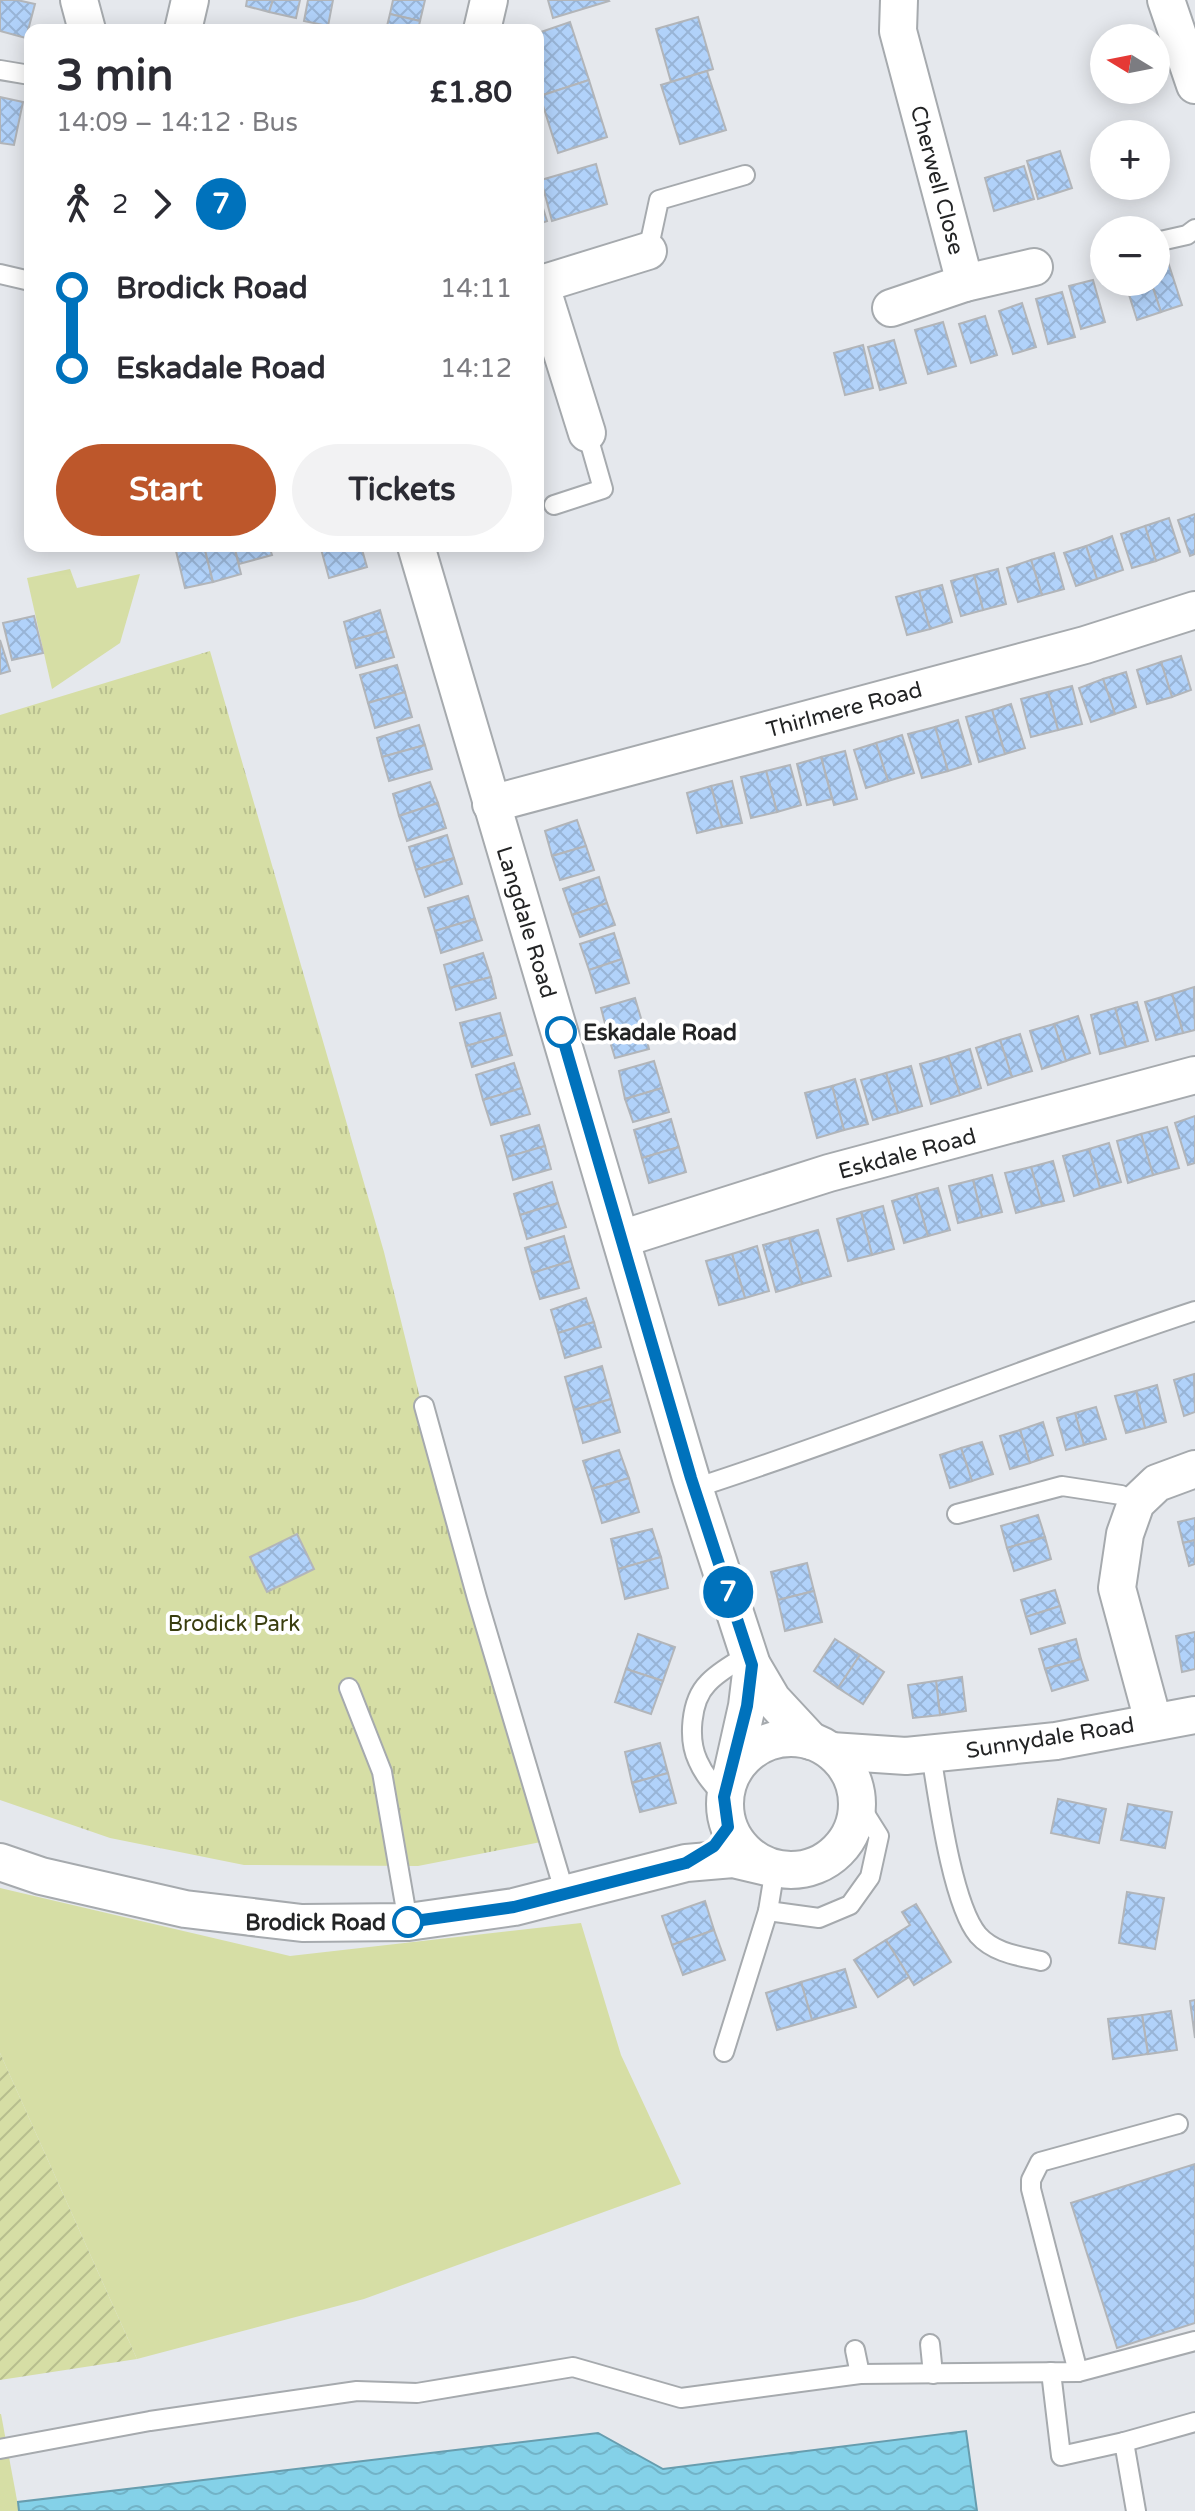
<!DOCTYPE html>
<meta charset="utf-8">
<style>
:root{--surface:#fff;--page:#f2f2f3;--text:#2b2b33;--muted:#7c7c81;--accent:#bd572b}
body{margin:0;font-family:"Varela Round",sans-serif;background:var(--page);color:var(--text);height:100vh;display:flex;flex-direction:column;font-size:30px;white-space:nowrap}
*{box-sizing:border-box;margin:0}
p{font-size:26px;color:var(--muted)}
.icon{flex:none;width:44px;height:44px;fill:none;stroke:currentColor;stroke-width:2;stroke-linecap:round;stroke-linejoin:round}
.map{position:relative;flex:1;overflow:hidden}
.drawer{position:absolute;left:24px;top:24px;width:520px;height:528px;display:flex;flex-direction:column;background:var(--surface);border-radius:16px;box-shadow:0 4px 20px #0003}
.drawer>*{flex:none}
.badge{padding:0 16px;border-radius:26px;font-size:28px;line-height:52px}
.needle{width:52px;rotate:280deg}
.controls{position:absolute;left:1090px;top:24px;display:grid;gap:16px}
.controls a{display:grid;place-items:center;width:80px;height:80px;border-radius:50%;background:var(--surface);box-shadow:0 4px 20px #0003;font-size:40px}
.map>.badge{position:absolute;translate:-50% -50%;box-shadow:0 0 0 4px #fff}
.legs{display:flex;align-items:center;gap:12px;height:88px;padding:0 32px;font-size:26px}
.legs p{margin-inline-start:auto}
.summary{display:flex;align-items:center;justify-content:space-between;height:136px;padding:0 32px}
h1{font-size:44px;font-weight:800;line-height:60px}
.primary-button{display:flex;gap:16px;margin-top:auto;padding:16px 32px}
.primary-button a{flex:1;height:92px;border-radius:48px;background:var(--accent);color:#fff;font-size:32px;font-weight:800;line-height:92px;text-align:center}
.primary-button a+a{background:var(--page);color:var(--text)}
ul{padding:0 32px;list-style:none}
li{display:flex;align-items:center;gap:28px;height:80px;font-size:30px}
li i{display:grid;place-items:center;width:12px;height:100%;margin:0 10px;background:currentColor}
li i::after{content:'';width:20px;height:20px;margin:-10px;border:6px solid;border-radius:50%;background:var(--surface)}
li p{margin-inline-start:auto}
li:first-child i{background:linear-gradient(#0000 50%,currentColor 0)}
li:last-child i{background:linear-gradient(currentColor 50%,#0000 0)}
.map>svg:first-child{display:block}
.grass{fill:#d6dea5}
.park{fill:url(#park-tufts)}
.garden{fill:url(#garden-furrows)}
.water{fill:url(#water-waves);stroke:#679dae;stroke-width:2}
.building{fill:url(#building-cross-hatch);stroke:#b2b5b9;stroke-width:2}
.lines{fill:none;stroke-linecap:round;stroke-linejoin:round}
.service-casing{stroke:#a6aaae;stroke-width:22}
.minor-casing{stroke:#a6aaae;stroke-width:40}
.service{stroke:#fff;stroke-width:18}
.minor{stroke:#fff;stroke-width:36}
.line-1-casing{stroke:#fff;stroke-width:18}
.line-1{stroke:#0072bc;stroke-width:12}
.stop-1-dot{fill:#fff;stroke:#0072bc;stroke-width:4}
.labels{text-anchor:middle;stroke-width:8;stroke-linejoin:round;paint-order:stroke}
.street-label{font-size:22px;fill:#232425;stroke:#fff}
.stop-label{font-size:22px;font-weight:bold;fill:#232425;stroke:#fff;text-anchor:start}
.park-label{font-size:22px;fill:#393d0e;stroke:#fff}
</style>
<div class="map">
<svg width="1195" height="2511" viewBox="0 0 1195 2511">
<defs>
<pattern id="park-tufts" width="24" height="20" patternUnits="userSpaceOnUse" patternTransform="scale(2)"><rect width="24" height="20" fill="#d6dea5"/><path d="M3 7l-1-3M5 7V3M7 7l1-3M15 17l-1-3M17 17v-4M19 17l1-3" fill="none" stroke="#b7be8e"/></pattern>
<pattern id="garden-furrows" width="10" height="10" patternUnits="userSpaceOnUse" patternTransform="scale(2)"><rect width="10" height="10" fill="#d6dea5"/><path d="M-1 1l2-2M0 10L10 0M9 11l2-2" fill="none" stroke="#b7be8e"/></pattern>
<pattern id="water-waves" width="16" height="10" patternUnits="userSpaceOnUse" patternTransform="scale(2)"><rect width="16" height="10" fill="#84d1e8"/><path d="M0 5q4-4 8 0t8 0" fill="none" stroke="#72b3c7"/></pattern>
<pattern id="building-cross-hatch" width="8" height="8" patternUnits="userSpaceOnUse" patternTransform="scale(2)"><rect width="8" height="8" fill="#b1d2fa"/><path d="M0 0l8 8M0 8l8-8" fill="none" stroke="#98b4d6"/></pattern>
</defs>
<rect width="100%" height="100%" fill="#e5e8ed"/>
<g class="grass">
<polygon points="70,569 77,588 140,574 120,643 52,689 27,578"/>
<polygon points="0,1888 290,1956 581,1923 621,2055 681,2184 364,2299 137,2359 0,2053"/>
<polygon points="0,2414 1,2414 19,2511 0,2511"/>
</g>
<polygon class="park" points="210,651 384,1252 457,1548 541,1842 418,1866 244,1865 110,1838 0,1800 0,715"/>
<polygon class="garden" points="0,2053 137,2359 0,2380"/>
<polygon class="water" points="966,2431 977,2511 19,2511 18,2502 598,2433 663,2469"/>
<g class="building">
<polygon points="0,0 17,0 35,4 26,38 0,31"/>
<polygon points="247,0 273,0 269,12 246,6"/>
<polygon points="273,0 300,0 296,18 269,12"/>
<polygon points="308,0 333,0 328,26 304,21"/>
<polygon points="393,0 425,0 420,21 390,14"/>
<polygon points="548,0 608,0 609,1 553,18"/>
<polygon points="390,14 420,21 418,30 386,30"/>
<polygon points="698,17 713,69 671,82 656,29"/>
<polygon points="570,22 589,80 540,96 538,88 538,33"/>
<polygon points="707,71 726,130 680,144 661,85"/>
<polygon points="589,80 607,137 558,153 540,96"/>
<polygon points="0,97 23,102 14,145 0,143"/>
<polygon points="1060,151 1072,188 1038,199 1027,161"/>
<polygon points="596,164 607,204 552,221 541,180"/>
<polygon points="1024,166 1034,199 994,211 985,178"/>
<polygon points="538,192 547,221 538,224"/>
<polygon points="1168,262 1182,305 1161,312 1151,282 1156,282 1156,266"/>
<polygon points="1093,280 1105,322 1081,329 1069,286"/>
<polygon points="1125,282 1151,282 1161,312 1137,320"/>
<polygon points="1062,292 1075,337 1048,344 1036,299"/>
<polygon points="1022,303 1036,347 1013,354 999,311"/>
<polygon points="985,316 997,355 971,363 959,324"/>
<polygon points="943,322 956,366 928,374 915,330"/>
<polygon points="894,340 906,383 880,390 868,347"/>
<polygon points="863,345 873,388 845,395 834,353"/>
<polygon points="1195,514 1195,554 1190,556 1178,520"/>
<polygon points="1169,518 1180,552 1156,561 1145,526"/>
<polygon points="1145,526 1156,561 1132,568 1121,534"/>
<polygon points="1112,536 1123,570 1097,579 1086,546"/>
<polygon points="197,546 204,546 213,582 185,588 176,551"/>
<polygon points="204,546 234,546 241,574 213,582"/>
<polygon points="234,546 269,546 272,555 239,564"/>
<polygon points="330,546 361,546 367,567 329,578 321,549"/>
<polygon points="1086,546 1097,579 1076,586 1064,553"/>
<polygon points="1054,553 1064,589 1042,595 1031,560"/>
<polygon points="1031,560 1042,595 1018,602 1007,568"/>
<polygon points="998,569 1006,604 983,610 974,575"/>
<polygon points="974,575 983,610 961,616 951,581"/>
<polygon points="942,585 952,622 930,629 919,591"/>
<polygon points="919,591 930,629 907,635 896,597"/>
<polygon points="380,610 386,631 349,641 344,622"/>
<polygon points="34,616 43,653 12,660 3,623"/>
<polygon points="386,631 394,657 356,668 349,641"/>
<polygon points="0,640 10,671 0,674"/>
<polygon points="1181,656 1191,690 1172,697 1161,662"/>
<polygon points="1161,662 1172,697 1147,704 1137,670"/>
<polygon points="397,665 405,692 368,703 360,675"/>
<polygon points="1126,672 1136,707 1115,714 1103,679"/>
<polygon points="1103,679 1115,714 1091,722 1079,688"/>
<polygon points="1072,686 1082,724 1058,730 1048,692"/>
<polygon points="405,692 412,717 375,728 368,703"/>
<polygon points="1048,692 1058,730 1031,737 1021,699"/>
<polygon points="1011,704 1025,748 1005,754 992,710"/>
<polygon points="992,710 1005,754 979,762 966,717"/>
<polygon points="958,720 971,764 948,771 935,727"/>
<polygon points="419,725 425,745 382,757 377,738"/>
<polygon points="935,727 948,771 922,778 908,734"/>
<polygon points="902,735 914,773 888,781 876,743"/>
<polygon points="876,743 888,781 866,788 854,750"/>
<polygon points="425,745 432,769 389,781 382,757"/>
<polygon points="845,751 857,799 834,805 821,757"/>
<polygon points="821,757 832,799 807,805 797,764"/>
<polygon points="790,765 801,805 777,812 766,771"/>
<polygon points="766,771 777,812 751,818 741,777"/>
<polygon points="732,781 742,823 722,827 711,786"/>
<polygon points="430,782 438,803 399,816 393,794"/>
<polygon points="711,786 722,827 697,833 687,793"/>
<polygon points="438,803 446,828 407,841 399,816"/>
<polygon points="577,820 586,846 552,856 545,831"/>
<polygon points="447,835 454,858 416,870 409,847"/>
<polygon points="586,846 594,870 560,880 552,856"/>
<polygon points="454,858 462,884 425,897 416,870"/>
<polygon points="599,877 607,903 572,915 563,889"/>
<polygon points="468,896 475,919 435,931 428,908"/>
<polygon points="607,903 615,925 580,937 572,915"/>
<polygon points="475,919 482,940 441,953 435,931"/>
<polygon points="614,933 622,959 589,970 580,944"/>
<polygon points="483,953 491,977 450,988 444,965"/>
<polygon points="622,959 629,983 596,993 589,970"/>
<polygon points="491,977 496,998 456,1010 450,988"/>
<polygon points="1194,987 1195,1030 1183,1033 1172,994"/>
<polygon points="1172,994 1183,1033 1156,1040 1145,1002"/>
<polygon points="635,998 643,1025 608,1035 601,1008"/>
<polygon points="1137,1002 1148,1041 1126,1047 1115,1008"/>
<polygon points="1115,1008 1126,1047 1100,1054 1091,1015"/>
<polygon points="500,1013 506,1035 466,1046 460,1023"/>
<polygon points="1078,1016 1090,1053 1066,1061 1054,1024"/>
<polygon points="1054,1024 1066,1061 1042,1069 1030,1031"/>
<polygon points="643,1025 649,1049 615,1058 608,1035"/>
<polygon points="1020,1034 1032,1071 1012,1077 1000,1040"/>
<polygon points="506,1035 512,1055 472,1067 466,1046"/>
<polygon points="1000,1040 1012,1077 988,1085 976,1048"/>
<polygon points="970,1049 981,1088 960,1095 948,1056"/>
<polygon points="948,1056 960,1095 931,1104 920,1064"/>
<polygon points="654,1061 662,1088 625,1099 619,1071"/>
<polygon points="514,1063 522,1088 483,1100 476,1075"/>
<polygon points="911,1066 922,1106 898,1113 886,1073"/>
<polygon points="886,1073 898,1113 873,1120 861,1080"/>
<polygon points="855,1079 868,1124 844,1130 832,1086"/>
<polygon points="832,1086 844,1130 817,1138 805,1093"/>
<polygon points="522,1088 530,1114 491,1125 483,1100"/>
<polygon points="662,1088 669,1112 633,1122 625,1099"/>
<polygon points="1195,1116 1195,1163 1188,1165 1175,1123"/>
<polygon points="671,1119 679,1147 642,1158 634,1130"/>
<polygon points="539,1125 545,1146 507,1157 501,1136"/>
<polygon points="1167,1127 1179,1168 1153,1175 1141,1134"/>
<polygon points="1141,1134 1153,1175 1128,1183 1117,1141"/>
<polygon points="1109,1143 1121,1182 1100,1188 1089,1149"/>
<polygon points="545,1146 551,1169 513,1180 507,1157"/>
<polygon points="679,1147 686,1172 649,1183 642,1158"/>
<polygon points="1089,1149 1100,1188 1074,1196 1063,1156"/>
<polygon points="1053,1161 1064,1201 1042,1206 1031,1167"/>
<polygon points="1031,1167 1042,1206 1016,1213 1005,1173"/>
<polygon points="992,1175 1002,1212 982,1217 973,1180"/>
<polygon points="973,1180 982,1217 958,1223 949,1186"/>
<polygon points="552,1182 558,1203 520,1215 514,1194"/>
<polygon points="938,1188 950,1230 928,1236 916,1194"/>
<polygon points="916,1194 928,1236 904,1243 892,1201"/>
<polygon points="558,1203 566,1227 527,1239 520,1215"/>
<polygon points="883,1206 894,1249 872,1255 861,1212"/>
<polygon points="861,1212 872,1255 848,1261 837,1219"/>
<polygon points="818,1230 831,1276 802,1284 789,1238"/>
<polygon points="564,1236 571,1261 532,1273 525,1248"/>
<polygon points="789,1238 802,1284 776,1292 763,1245"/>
<polygon points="757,1246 769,1291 745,1298 732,1254"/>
<polygon points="732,1254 745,1298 719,1305 706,1261"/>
<polygon points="571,1261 579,1288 540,1299 532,1273"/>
<polygon points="586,1298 594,1322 558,1333 551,1310"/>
<polygon points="594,1322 601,1347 565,1358 558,1333"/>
<polygon points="602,1366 611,1399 574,1410 565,1377"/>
<polygon points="1194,1374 1195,1412 1184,1416 1174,1380"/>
<polygon points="1157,1385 1166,1422 1145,1428 1136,1391"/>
<polygon points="1136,1391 1145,1428 1126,1433 1115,1396"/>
<polygon points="611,1399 620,1432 583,1443 574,1410"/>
<polygon points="1096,1407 1106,1439 1084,1445 1075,1413"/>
<polygon points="1075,1413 1084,1445 1066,1450 1057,1418"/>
<polygon points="1043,1422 1053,1455 1030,1463 1020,1430"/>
<polygon points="1020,1430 1030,1463 1010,1469 1000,1436"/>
<polygon points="982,1442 993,1474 972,1481 961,1448"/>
<polygon points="961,1448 972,1481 950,1488 940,1455"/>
<polygon points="619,1450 629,1478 592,1489 583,1461"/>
<polygon points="629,1478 639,1512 602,1523 592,1489"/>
<polygon points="1038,1515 1045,1537 1007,1548 1001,1526"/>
<polygon points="1195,1518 1195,1540 1183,1543 1178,1522"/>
<polygon points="652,1529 661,1557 618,1569 611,1539"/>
<polygon points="297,1534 314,1569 267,1592 250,1557"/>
<polygon points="1045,1537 1051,1559 1014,1571 1007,1548"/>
<polygon points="1195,1540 1195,1564 1189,1566 1183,1543"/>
<polygon points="661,1557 668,1588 625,1599 618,1569"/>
<polygon points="807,1563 814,1591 778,1600 771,1572"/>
<polygon points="1055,1590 1060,1606 1026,1617 1021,1600"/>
<polygon points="814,1591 822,1622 785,1631 778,1600"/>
<polygon points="1060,1606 1065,1623 1031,1634 1026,1617"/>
<polygon points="1195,1632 1195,1669 1182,1672 1176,1636"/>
<polygon points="638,1634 675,1647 663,1681 626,1669"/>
<polygon points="835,1639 860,1655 838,1688 814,1671"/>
<polygon points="1076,1639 1081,1659 1045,1669 1039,1649"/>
<polygon points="860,1655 884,1672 863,1704 838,1688"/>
<polygon points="1081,1659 1088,1680 1052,1691 1045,1669"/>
<polygon points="626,1669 663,1681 651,1714 615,1702"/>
<polygon points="962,1677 966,1711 940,1715 936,1681"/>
<polygon points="936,1681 940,1715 913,1718 908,1685"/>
<polygon points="660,1743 668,1773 632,1783 625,1752"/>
<polygon points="668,1773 676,1803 640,1812 632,1783"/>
<polygon points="1058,1799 1106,1809 1099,1843 1051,1833"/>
<polygon points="1128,1804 1172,1812 1165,1848 1121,1840"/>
<polygon points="1127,1892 1164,1898 1155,1949 1119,1943"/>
<polygon points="705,1901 714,1930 672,1945 662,1916"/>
<polygon points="916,1904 951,1962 914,1985 886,1940 910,1925 902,1912"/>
<polygon points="714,1930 725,1960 683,1975 672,1945"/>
<polygon points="886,1940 909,1977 878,1997 854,1960"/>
<polygon points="845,1969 856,2007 812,2020 801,1982"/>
<polygon points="801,1982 812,2020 777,2030 766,1993"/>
<polygon points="1195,2000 1195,2038 1190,2001"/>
<polygon points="1171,2011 1177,2050 1148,2054 1142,2015"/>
<polygon points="1142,2015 1148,2054 1113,2059 1108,2019"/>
<polygon points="1195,2164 1195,2323 1117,2348 1071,2203"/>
</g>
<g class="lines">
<defs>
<g id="service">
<polyline points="0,70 30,75"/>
<polyline points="1156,242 1187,235 1195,229"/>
<polyline points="648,251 659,200 745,175"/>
<polyline points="0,274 30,281"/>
<polyline points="554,505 603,489 587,433"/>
<polyline points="424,1406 477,1598 565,1894"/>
<path d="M695,1488C863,1434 1027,1366 1195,1311"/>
<polyline points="957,1514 1062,1486 1121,1495 1136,1503"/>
<polyline points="349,1688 382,1772 408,1922"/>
<path d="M931,1754C938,1797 952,1904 978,1935C994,1953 1019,1956 1041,1961"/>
<path d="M724,1797C714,1786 704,1775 698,1761C688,1740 690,1701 708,1683C719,1671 735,1663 749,1654"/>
<polyline points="768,1911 819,1918 850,1905 870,1877 879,1836 857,1801"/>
<polyline points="724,2052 768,1911 775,1868"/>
<polyline points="930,2344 933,2374"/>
<polyline points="855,2350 860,2374"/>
<polyline points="1051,2372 1061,2456 1124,2442 1136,2511"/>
<polyline points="1078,2372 1031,2189 1031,2180 1040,2162 1178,2124"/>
<polyline points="1124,2442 1195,2422"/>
<polyline points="0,2449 150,2421 357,2391 417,2393 573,2367 681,2398 860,2374 1078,2372 1195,2341"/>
</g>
<g id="minor">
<polyline points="79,0 87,30"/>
<polyline points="1166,0 1195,85"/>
<polyline points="183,30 190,0"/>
<polyline points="482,30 489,0"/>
<polyline points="965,283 1034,267"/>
<polyline points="538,285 648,251"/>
<polyline points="541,286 587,433"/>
<polyline points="891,308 965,283 898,31 899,0"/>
<polyline points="416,546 691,1478 752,1665 772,1699 811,1741"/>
<polyline points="491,804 1085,645 1195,610"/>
<polyline points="621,1239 829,1173 1195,1075"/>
<polyline points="1153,1721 1117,1588 1125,1534 1136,1503 1157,1483 1195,1469"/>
<circle cx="791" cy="1804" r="66"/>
<polyline points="831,1751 906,1756 1056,1741 1195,1715"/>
<polyline points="732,1773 747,1706 752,1665"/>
<polyline points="0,1862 41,1876 185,1909 302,1923 408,1922 514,1907 686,1863 733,1859 767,1867"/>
</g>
</defs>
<use href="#service" class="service-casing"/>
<use href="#minor" class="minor-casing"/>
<use href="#service" class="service"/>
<use href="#minor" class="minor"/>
</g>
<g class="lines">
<defs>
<polyline id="line-1" points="408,1922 514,1907 686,1863 714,1846 728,1827 724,1797 747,1706 752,1665 691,1478 561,1032"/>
</defs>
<use href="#line-1" class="line-1-casing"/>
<use href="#line-1" class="line-1"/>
</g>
<g class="stop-1-dot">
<circle cx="561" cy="1032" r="14"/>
<circle cx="408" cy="1922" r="14"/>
</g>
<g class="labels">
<g class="street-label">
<text transform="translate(938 180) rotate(75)" y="8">Cherwell Close</text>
<text transform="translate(844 709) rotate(-15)" y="8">Thirlmere Road</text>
<text transform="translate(527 922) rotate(73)" y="8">Langdale Road</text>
<text transform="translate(907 1153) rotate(-15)" y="8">Eskdale Road</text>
<text transform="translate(1050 1737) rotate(-9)" y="8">Sunnydale Road</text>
</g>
<g class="stop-label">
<text x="583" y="1040">Eskadale Road</text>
<text x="386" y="1930" text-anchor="end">Brodick Road</text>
</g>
<g class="park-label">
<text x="234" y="1631">Brodick Park</text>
</g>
</g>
</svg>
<div class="controls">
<a><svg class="needle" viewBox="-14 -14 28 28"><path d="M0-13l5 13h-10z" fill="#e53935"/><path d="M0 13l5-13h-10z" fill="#7c7c81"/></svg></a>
<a>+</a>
<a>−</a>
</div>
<b class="badge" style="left:728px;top:1592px;background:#0072bc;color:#fff">7</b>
<section class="drawer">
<div class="summary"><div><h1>3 min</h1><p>14:09 – 14:12 · Bus</p></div><b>£1.80</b></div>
<div class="legs"><svg class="icon" aria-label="walk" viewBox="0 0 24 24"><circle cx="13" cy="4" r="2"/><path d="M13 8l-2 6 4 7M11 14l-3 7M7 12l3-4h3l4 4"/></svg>2<svg class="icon" aria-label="forward" viewBox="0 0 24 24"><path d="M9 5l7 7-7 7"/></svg><b class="badge" style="background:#0072bc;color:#fff">7</b></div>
<ul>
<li><i style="color:#0072bc"></i><b>Brodick Road</b><p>14:11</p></li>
<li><i style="color:#0072bc"></i><b>Eskadale Road</b><p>14:12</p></li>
</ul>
<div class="primary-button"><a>Start</a><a>Tickets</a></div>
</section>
</div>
